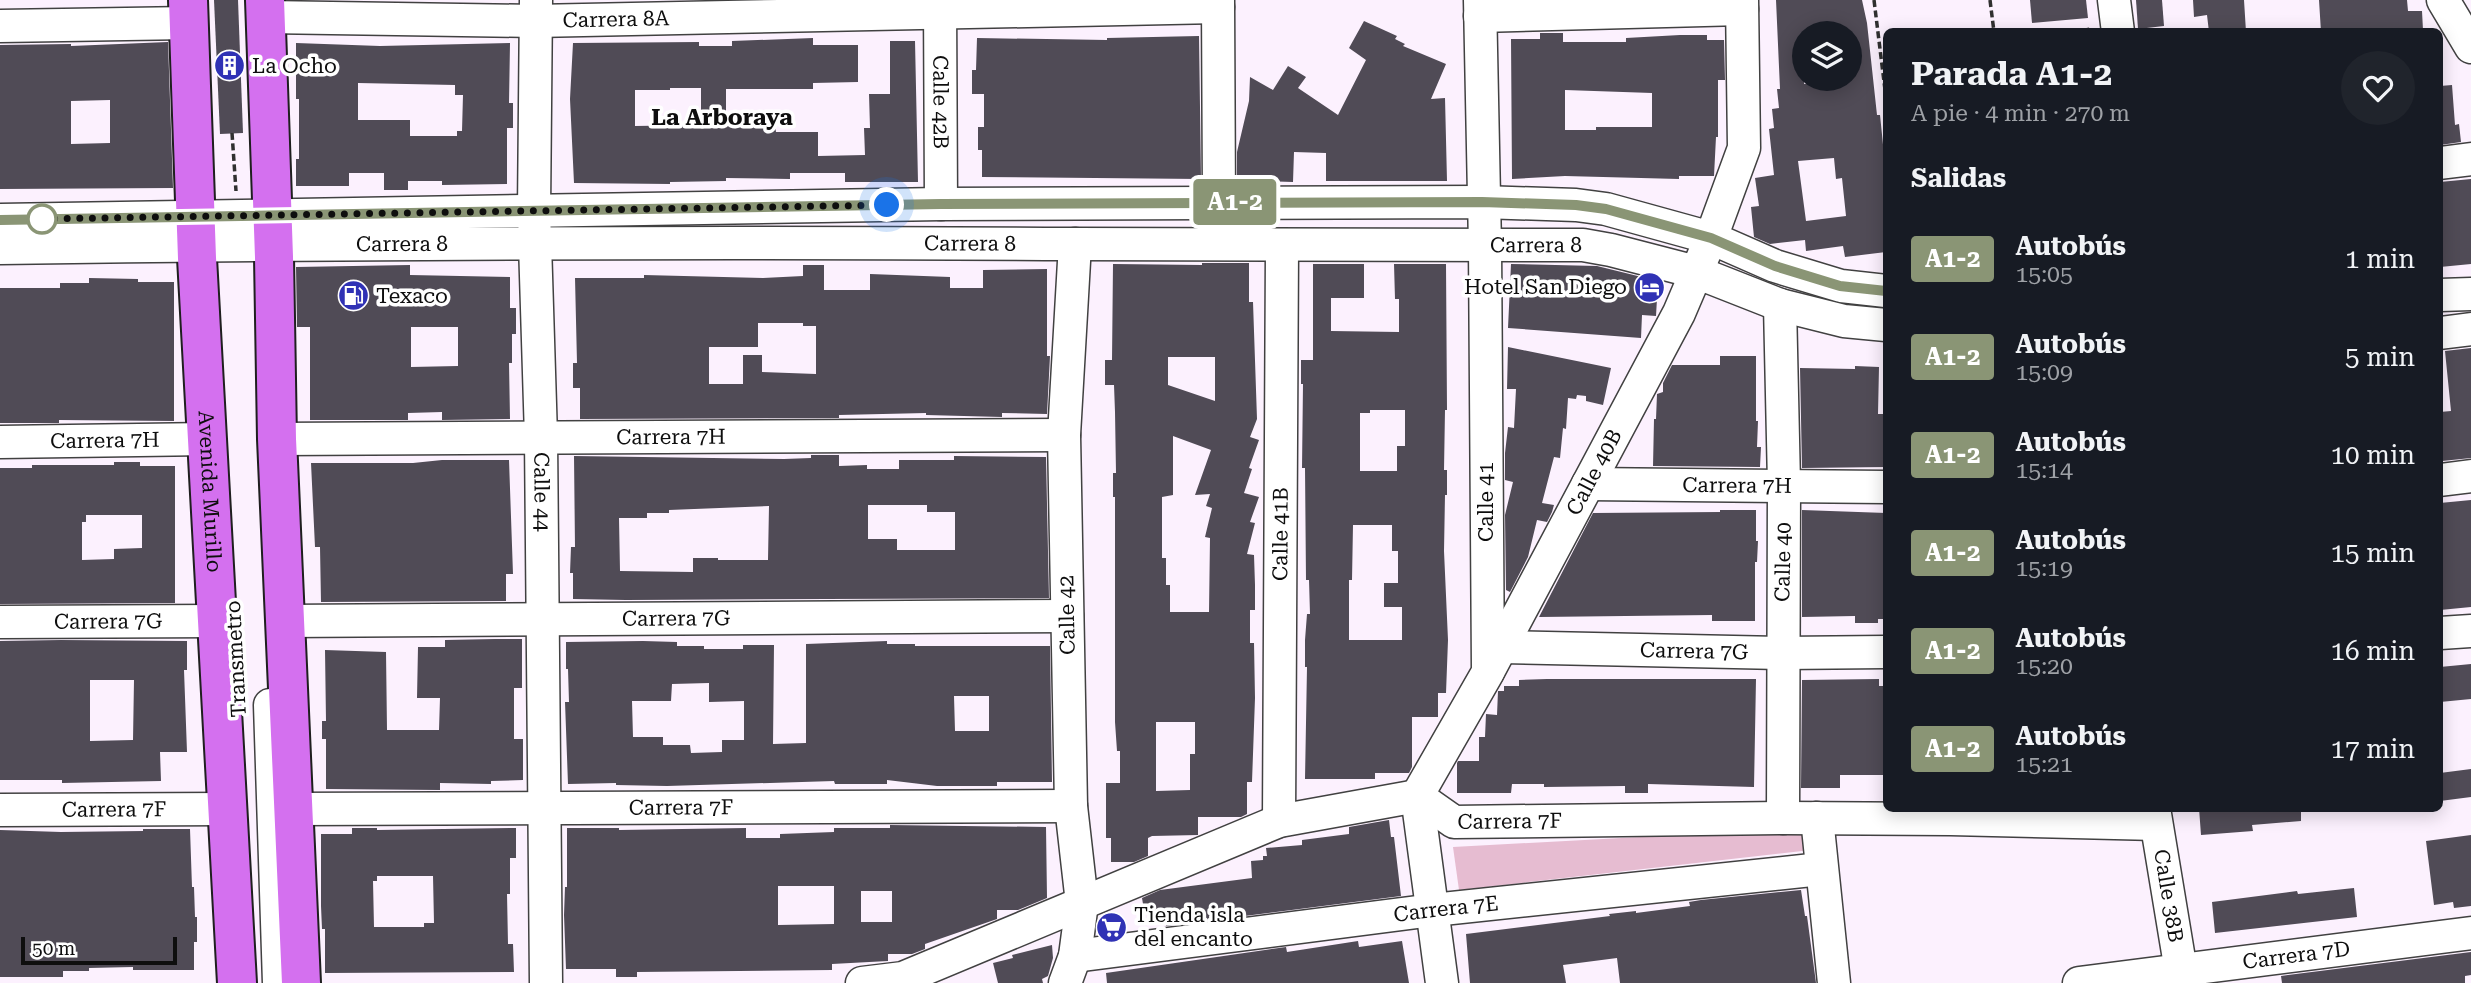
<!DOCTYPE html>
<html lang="es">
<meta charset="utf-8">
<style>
:root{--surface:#171b24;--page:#20242c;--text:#f1f3f6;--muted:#9ea1a6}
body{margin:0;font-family:"Roboto Serif",serif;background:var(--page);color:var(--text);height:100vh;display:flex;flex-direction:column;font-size:26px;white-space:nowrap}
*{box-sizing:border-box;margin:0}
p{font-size:23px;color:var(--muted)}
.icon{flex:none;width:38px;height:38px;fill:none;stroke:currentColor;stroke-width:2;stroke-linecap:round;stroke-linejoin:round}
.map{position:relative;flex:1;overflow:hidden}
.panel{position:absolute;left:1883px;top:28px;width:560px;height:784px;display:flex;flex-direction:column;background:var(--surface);border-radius:10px;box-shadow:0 4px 18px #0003}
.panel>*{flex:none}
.badge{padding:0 14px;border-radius:5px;font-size:24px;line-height:46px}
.controls{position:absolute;left:1792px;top:21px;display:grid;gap:14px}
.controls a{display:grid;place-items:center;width:70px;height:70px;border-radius:50%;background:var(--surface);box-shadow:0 4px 18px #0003;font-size:35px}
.scale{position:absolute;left:21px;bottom:18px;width:156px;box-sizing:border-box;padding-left:7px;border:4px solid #0e0e0e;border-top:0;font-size:19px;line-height:24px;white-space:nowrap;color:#0e0e0e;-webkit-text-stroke:5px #fff;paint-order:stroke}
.you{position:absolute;width:35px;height:35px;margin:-18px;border:5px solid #fff;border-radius:50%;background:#1a73e8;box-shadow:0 0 0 10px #1a73e833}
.map>.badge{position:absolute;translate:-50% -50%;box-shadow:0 0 0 4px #fff}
h2{padding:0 28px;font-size:26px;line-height:63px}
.round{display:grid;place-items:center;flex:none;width:74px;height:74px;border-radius:37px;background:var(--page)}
.headline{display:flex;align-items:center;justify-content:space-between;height:119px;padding:0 28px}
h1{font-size:33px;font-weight:700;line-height:52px}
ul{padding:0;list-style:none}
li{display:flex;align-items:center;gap:21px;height:98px;padding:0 28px}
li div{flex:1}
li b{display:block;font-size:26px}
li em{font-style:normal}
li .badge{min-width:77px;font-weight:700;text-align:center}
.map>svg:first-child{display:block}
.green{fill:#e6bcd1}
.building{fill:#504b56;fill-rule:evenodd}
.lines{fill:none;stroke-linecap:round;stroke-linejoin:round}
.minor-casing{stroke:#414141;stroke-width:35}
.major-casing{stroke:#1f1f1f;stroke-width:42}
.path{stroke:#303030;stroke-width:3.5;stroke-dasharray:7 3.5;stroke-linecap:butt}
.minor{stroke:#fff;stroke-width:32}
.major{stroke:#d470ef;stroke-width:38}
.line-casing{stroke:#fff;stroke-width:16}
.line{stroke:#8a9575;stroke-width:10}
.walk{stroke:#0e0e0e;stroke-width:7;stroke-dasharray:0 12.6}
.stop-dot{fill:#fff;stroke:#8a9575;stroke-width:3.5}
.labels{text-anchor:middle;stroke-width:7;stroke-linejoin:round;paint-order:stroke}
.street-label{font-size:21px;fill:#0e0e0e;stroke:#fff}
.poi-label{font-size:21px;fill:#0e0e0e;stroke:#fff;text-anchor:start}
.neighbourhood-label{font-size:23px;font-weight:bold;fill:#0e0e0e;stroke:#fff}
</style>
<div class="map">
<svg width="2471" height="983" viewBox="0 0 2471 983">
<rect width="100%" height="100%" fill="#fcf1fe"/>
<polygon class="green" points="1810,828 1811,850 1459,890 1453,847"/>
<g class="building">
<polygon points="214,0 238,0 243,133 220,134"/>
<path d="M1776,0H1862L1867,23L1877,115H1880L1886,174V252L1845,257L1843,246L1806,251L1805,240L1770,244L1754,237L1751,207L1759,206L1755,178L1774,175L1769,129L1774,128L1772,109L1779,108L1777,89H1780ZM1804,33H1850V80L1804,84ZM1834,158L1836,179L1842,178L1846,216L1806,221L1798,161Z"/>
<polygon points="2030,0 2086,0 2088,18 2032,23"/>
<polygon points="2136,0 2162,0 2164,26 2138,29"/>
<polygon points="2193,0 2244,0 2246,32 2209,32 2207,15 2194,17"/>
<polygon points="2319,0 2407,0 2408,11 2422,11 2423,30 2419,32 2321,32"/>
<polygon points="1364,21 1397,36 1395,39 1405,44 1403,46 1446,64 1431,99 1445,98 1447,181 1326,181 1326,153 1294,152 1293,182 1237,180 1237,152 1249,101 1250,77 1273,90 1288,66 1306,77 1298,88 1338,115 1366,60 1349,48"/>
<path d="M1540,33H1563V42H1626V38L1680,35H1707V40H1724L1725,80H1718V137H1716L1714,176H1679V179L1565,176L1512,179L1511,39H1540ZM1565,90L1652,93V127H1596V130H1565Z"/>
<polygon points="1199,36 1201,179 982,177 982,150 978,150 978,127 984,127 984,94 972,94 972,70 976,70 977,38 1107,40 1107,38"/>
<path d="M813,38V45H858V82L813,83V89H726V121L760,120V126H775L776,132H818V156L865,155L864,128H870L869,94H890V41H915L918,182H845V173H790V179L726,178V181L670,182V184L574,183L570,99L573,43L699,42V46H732V41ZM670,88H701V125L635,126V90H670Z"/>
<path d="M168,42L173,188L0,189V45L71,44V46ZM110,100V143L71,144V101Z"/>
<path d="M296,43L380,46L510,43L509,103H513V128H507V184L442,185V181H408V190H384V173H349V186H296V159H299V99H296ZM358,83L455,85V95H463L462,131H457V136H410V120H358Z"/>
<polygon points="2452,85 2455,125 2459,124 2461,142 2440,145 2440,86"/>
<polygon points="2471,179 2471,264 2440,267 2440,182"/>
<path d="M1202,263H1249V302H1253L1257,419L1250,437L1259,440L1249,468L1252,469L1244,493L1259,497L1250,522L1255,523L1247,554L1254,555L1255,585V610H1250V643H1254L1255,698L1252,782H1247V814L1241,817H1198V835L1152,836L1148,838V856L1134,862H1111V838H1106V783H1120V751H1117L1115,722V497H1113V473H1116L1115,412L1114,385H1105V360H1112L1113,264L1202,265ZM1168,357H1215V401L1168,385ZM1173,436L1211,450L1195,495L1210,494L1206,506L1212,508L1205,537L1210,538L1209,612H1170V585H1166V558H1162V497L1173,495ZM1156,722H1195V754H1190V790L1156,791Z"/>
<path d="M1313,264H1364V298H1331V331L1399,332V299H1395L1394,264H1446L1447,410H1445L1444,470H1447V495H1445L1444,551L1448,640L1446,693H1438V717H1412V767L1409,773H1375V779H1305L1307,667H1305V640L1307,614H1310L1309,580H1306L1305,468H1302L1303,384H1301V360H1313ZM1370,410H1405V446H1397V471H1360V413H1370ZM1353,525H1392V551H1398V583H1384V607H1402V640H1349V580H1352Z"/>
<polygon points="1511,264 1597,266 1658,281 1656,316 1642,315 1641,338 1508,328"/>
<path d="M410,265V275L510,277V308H516V334H512V363H509L510,419L442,420V412L408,413V420H310V327H297L296,267ZM411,327H458V366L411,367Z"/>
<path d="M803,265H824V290H870V274L950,277V288H983V270L1047,269V356H1050L1047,414L1002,413V417L926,415V413L839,415V418L580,419V388H573V363H577L575,278H644V275L763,278L803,276ZM758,323H803V326H816V374L762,372V355H743V384H709V347H758Z"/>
<polygon points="89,278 138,279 138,282 174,282 174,421 59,420 59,423 0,423 0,288 60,288 60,283 89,283"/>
<polygon points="1508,347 1611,368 1603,405 1586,401 1586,396 1577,395 1576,399 1568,398 1566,429 1563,428 1560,458 1554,457 1542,503 1554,505 1552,512 1547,522 1537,520 1528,557 1510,592 1506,590 1505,515 1513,482 1505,480 1505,453 1508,427 1514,428 1516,389 1507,389"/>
<polygon points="2471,348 2471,458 2442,461 2440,412 2451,411 2445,351"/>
<polygon points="1720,356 1756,356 1756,421 1758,421 1757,447 1761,447 1760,467 1653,466 1654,419 1656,419 1657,394 1663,392 1663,383 1672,365 1720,365"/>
<polygon points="1855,366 1879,367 1878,414 1886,414 1886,467 1802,468 1800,368 1855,369"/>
<path d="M811,455H839V466L867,465V469H899V460H954V456L1046,457L1049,598L626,600L573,599V573H570L571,547H575L574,456L784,459L811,458ZM868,505H927V512H955V550H897V539H868ZM769,506L768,560H718V558H693V572L620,571L619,518H647V513H669V510Z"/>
<polygon points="442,460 509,460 513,574 506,574 506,601 321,602 320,547 315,547 311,463 413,463"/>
<path d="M114,462H140V466H175V603L0,604V468H32V465H114ZM86,515H142V548L114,549V559L82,560V522H86Z"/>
<polygon points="2471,500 2471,607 2440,610 2440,503"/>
<polygon points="1720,510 1756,510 1756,541 1758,541 1757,562 1755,562 1755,621 1712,621 1712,615 1539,617 1593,513 1720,512"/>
<polygon points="1802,510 1886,513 1886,619 1878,619 1878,623 1855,623 1855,616 1802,617"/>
<polygon points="495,639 522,639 522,688 514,688 514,739 523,739 523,780 491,781 491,784 440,783 440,790 326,789 326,739 322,739 322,721 326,721 325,650 386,652 387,730 439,730 440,698 417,698 418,647 445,647 445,640"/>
<path d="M61,640L187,641V670H184L187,752H160L161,781L62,783V780H0V641ZM90,680H134L133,740L90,741Z"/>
<path d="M643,641L677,642V646H704V649H743V645H774L773,744L806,743V644L887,641V644H915V646H1050L1052,782H997V786H937L887,780V784H835L834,781L667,786L616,785V783L568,784L565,702H569L568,669H566V642ZM709,683V702L744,701V740H722V752L691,753L690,745H663V737H633L632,701H671L672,684ZM954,696H989V731H955Z"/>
<polygon points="2471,664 2471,699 2440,702 2440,667"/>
<polygon points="1547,679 1756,679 1754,787 1648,784 1648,793 1625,793 1625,786 1544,787 1544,784 1512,784 1511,793 1457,793 1457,763 1458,761 1479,761 1479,737 1485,737 1486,714 1497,715 1498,691 1504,691 1504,686 1519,686 1519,680"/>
<polygon points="1879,679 1879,686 1886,686 1886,775 1840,775 1840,788 1801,788 1802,680"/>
<polygon points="2471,769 2471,797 2440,801 2440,773"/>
<polygon points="2199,808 2301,808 2301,821 2252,825 2253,831 2201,835"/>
<polygon points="1389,820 1391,837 1394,837 1401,896 1166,926 1164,910 1144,910 1142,898 1160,890 1252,878 1251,861 1263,860 1263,856 1267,856 1266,848 1302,845 1302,840 1349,834 1349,827"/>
<path d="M890,825L1046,827L1047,898L1018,910H997V919L925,944V949L912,954H888V961L832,964V970L637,972V977H616V969H566L564,915L565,887H567V828H619V830L746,828V838H780V834L834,832V828H890ZM778,886H834V924L778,925ZM861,891H892V922H861Z"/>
<path d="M352,828H377V830L516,828V858H510V894H507L508,944H513L514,972L325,973V929H322L321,906V834H352ZM377,876H433L434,923H424V927H374L373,881H377Z"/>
<polygon points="143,829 190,829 192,887 194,887 195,917 197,917 197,942 194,942 194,970 133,970 133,967 89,968 89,971 63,971 63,977 0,977 0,830 61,832 143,831"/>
<polygon points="2471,835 2471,906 2454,908 2453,902 2434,905 2426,841"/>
<polygon points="2354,888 2357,917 2215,933 2212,902 2297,891 2298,894"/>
<polygon points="1801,890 1805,916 1807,916 1816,983 1620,983 1617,958 1563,965 1566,983 1470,983 1466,934 1610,916 1609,914 1636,911 1636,913 1690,906 1689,902 1701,900"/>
<polygon points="1358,941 1359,947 1402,941 1409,983 1107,983 1106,973 1286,947 1287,952"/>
<polygon points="1052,945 1053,958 1048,976 1042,979 1043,983 998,983 993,963 1013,958 1012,955"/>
<polygon points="2471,952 2471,975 2465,976 2465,983 2282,983 2281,976"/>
</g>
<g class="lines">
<defs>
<g id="minor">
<path id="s1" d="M536,0L534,211L541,437L546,983"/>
<path id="s2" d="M940,0L941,204"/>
<polyline points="1218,0 1219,202"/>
<polyline points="2114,0 2118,32"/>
<polyline points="2443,0 2471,47"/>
<polyline points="1480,16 1742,9"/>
<path id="s3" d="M266,17L535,21L1218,7"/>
<polyline points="0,26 189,23"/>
<polyline points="2440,163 2471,159"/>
<polyline points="0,220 941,204 1482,202 1576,205 1606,209 1711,238 1775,266 1841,286 1886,291"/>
<path id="s4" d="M0,248C358,243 716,242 1074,244C1243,245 1413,246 1583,245L1611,250L1696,272L1780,305L1844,321L1886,325"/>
<polyline points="2440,295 2471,294"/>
<polyline points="1780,305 1784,484 1783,818"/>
<polyline points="2440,333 2471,329"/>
<path id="s5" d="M277,439L1064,435"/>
<path id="s6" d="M0,442L208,439"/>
<polyline points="2440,480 2471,476"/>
<path id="s7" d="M1588,484L1886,487"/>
<path id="s8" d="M286,621L1067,616"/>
<path id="s9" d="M0,622L218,621"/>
<polyline points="2440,633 2471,631"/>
<path id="s10" d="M1502,647L1782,653L1886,652"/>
<path id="s11" d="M1489,670L1679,313L1711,238L1744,148L1742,0"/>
<polyline points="270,705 279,983"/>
<path id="s12" d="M2154,808L2183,983"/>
<path id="s13" d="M293,809L1071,806"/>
<path id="s14" d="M0,810L228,809"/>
<polyline points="1817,818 1834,983"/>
<path id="s15" d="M1279,821L1282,247"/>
<path id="s16" d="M1075,956L1433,910L1821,869"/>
<path id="s17" d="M862,983L903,978L1279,821L1417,796L1454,822L1783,818L1950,819L2156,824"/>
<polyline points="1065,983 1075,956 1082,903 1071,806 1064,435 1075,244"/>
<polyline points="1442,983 1417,796 1488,672 1485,246 1480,0"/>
<path id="s18" d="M2079,983L2471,933"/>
</g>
<g id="major">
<path id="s19" d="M188,0L197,258L237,983"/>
<polyline points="265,0 274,257 277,439 301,983"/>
</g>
</defs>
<use href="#minor" class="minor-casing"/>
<use href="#major" class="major-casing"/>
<g class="path">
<polyline points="1874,0 1886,98"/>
<polyline points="1990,0 1994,32"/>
<polyline points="2072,32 2091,29"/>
<polyline points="232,133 236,191"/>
</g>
<use href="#minor" class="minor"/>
<use href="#major" class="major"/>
</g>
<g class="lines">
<defs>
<polyline id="line" points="0,220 941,204 1482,202 1576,205 1606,209 1711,238 1775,266 1840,286 1886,291"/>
</defs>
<use href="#line" class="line-casing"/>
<use href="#line" class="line"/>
<polyline class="walk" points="42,219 887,205"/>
</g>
<defs>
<symbol id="building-disc" viewBox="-11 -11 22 22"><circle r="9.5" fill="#3032b5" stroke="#fff"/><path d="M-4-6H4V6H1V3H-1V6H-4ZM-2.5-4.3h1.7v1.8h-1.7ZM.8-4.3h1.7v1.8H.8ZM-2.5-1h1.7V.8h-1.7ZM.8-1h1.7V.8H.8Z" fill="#fff"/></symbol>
<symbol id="hotel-disc" viewBox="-11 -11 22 22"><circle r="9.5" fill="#3032b5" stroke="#fff"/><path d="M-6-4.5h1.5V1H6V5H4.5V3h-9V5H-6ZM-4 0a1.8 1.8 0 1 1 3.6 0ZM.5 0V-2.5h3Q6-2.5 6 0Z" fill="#fff"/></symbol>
<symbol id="fuel-disc" viewBox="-11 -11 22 22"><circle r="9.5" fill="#3032b5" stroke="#fff"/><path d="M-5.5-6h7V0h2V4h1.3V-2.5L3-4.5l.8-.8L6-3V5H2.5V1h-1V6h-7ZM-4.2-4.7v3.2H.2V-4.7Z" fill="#fff"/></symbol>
<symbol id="supermarket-disc" viewBox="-11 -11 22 22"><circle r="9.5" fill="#3032b5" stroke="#fff"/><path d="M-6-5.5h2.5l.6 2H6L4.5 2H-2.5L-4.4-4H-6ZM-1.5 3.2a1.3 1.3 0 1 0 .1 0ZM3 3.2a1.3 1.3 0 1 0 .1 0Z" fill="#fff"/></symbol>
</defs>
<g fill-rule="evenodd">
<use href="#building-disc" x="212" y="48" width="35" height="35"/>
<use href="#hotel-disc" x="1632" y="270" width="35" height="35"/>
<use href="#fuel-disc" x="336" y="278" width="35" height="35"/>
<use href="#supermarket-disc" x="1094" y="910" width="35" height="35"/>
</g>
<circle class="stop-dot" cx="42" cy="219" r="14"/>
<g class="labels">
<g class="street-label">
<text dy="7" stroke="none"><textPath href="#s3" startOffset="350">Carrera 8A</textPath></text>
<text dy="7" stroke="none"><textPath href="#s2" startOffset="102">Calle 42B</textPath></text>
<text dy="7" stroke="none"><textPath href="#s4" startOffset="402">Carrera 8</textPath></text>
<text dy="7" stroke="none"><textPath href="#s4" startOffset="970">Carrera 8</textPath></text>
<text dy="7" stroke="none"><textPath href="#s4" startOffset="1536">Carrera 8</textPath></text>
<text dy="7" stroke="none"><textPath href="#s5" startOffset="394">Carrera 7H</textPath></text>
<text dy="7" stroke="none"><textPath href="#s6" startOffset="105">Carrera 7H</textPath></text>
<text dy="7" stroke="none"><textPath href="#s11" startOffset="224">Calle 40B</textPath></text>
<text dy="7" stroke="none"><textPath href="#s7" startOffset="149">Carrera 7H</textPath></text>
<text dy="7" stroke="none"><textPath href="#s1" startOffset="492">Calle 44</textPath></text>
<text dy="7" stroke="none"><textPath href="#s19" startOffset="492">Avenida Murillo</textPath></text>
<text transform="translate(1486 502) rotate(-90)" y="7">Calle 41</text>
<text dy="7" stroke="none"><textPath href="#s15" startOffset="287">Calle 41B</textPath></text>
<text transform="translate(1783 562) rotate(-89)" y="7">Calle 40</text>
<text transform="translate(1067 615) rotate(-91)" y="7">Calle 42</text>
<text dy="7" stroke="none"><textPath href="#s8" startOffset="390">Carrera 7G</textPath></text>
<text dy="7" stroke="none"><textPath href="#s9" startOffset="108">Carrera 7G</textPath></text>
<text dy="7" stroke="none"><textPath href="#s10" startOffset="192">Carrera 7G</textPath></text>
<text transform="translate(236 659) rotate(-93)" y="7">Transmetro</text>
<text dy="7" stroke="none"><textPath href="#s13" startOffset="388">Carrera 7F</textPath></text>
<text dy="7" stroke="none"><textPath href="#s14" startOffset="114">Carrera 7F</textPath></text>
<text dy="7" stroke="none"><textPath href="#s17" startOffset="690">Carrera 7F</textPath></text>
<text dy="7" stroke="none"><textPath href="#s12" startOffset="89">Calle 38B</textPath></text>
<text dy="7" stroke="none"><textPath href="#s16" startOffset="374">Carrera 7E</textPath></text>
<text dy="7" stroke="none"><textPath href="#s18" startOffset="219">Carrera 7D</textPath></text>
</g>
<g class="poi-label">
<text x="252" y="73">La Ocho</text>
<text x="1627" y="294" text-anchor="end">Hotel San Diego</text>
<text x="376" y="303">Texaco</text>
<text x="1134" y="922">Tienda isla<tspan x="1134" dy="24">del encanto</tspan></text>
</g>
<g class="neighbourhood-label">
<text x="722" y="125">La Arboraya</text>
</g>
</g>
</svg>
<div class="controls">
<a><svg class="icon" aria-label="layers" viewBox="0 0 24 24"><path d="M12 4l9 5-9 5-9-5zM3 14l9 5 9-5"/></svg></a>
</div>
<div class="scale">50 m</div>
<div class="you" style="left:887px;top:205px"></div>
<b class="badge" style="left:1235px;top:202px;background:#8a9575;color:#fff">A1-2</b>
<section class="panel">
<div class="headline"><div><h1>Parada A1-2</h1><p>A pie · 4 min · 270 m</p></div><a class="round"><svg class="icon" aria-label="heart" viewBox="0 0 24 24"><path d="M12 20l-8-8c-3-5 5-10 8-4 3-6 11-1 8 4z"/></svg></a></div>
<h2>Salidas</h2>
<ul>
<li><span class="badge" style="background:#8a9575;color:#fff">A1-2</span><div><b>Autobús</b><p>15:05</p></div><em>1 min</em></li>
<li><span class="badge" style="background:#8a9575;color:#fff">A1-2</span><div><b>Autobús</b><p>15:09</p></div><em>5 min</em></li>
<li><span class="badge" style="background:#8a9575;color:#fff">A1-2</span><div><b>Autobús</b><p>15:14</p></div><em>10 min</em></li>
<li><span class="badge" style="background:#8a9575;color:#fff">A1-2</span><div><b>Autobús</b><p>15:19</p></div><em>15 min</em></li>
<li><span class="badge" style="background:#8a9575;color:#fff">A1-2</span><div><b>Autobús</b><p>15:20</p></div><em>16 min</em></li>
<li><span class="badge" style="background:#8a9575;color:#fff">A1-2</span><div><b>Autobús</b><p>15:21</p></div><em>17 min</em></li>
</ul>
</section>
</div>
